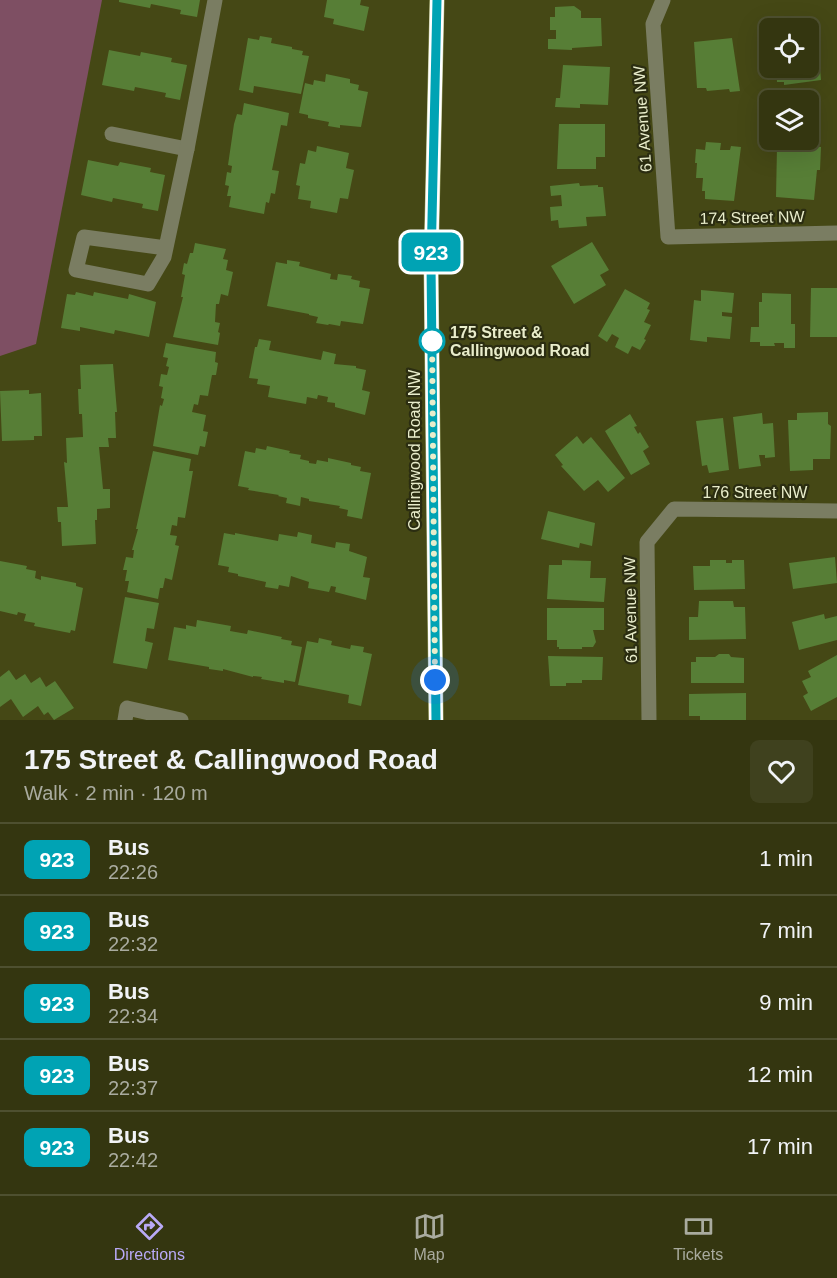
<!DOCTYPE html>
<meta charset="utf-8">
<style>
:root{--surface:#343610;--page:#3f411e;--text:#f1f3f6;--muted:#a9ab9f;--line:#4e5030;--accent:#b9aaf7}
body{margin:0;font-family:Helvetica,sans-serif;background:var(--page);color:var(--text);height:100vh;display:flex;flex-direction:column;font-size:22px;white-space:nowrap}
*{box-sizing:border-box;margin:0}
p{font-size:20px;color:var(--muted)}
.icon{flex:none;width:33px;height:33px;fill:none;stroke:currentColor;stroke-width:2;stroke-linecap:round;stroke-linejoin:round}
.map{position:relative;height:720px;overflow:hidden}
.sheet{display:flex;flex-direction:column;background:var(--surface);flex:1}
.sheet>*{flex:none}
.badge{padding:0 12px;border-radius:9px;font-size:21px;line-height:39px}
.controls{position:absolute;left:759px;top:18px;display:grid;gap:12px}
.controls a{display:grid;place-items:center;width:60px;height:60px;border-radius:9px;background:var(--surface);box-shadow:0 6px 24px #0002,0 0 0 2px var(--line);font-size:30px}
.you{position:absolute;width:30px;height:30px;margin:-15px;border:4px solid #fff;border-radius:50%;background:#1a73e8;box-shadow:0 0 0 9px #1a73e833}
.map>.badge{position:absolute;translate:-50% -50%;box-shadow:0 0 0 3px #fff}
.round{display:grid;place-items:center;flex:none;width:63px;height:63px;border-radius:9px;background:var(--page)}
.head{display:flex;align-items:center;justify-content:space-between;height:102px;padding:0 24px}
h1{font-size:28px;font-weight:700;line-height:45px}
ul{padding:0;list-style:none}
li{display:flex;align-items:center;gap:18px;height:72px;padding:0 24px;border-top:2px solid var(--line)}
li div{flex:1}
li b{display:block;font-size:22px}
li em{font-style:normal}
li .badge{min-width:66px;font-weight:700;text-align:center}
.menu{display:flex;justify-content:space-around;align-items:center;height:84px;border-top:2px solid var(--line);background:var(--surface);font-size:16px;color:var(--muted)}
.menu a{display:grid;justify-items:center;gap:3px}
.menu .current{color:var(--accent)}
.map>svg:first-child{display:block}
.green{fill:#7e4f63}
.building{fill:#577e36}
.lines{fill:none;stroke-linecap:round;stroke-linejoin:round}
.minor{stroke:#7a7d62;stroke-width:15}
.major{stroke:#aeb47c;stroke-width:15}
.line-casing{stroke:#fff;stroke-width:14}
.line{stroke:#00a3b4;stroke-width:9}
.walk{stroke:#e9edcb;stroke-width:6;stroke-dasharray:0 10.8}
.stop-dot{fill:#fff;stroke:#00a3b4;stroke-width:3}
.labels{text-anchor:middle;stroke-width:4.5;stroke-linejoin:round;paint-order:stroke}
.street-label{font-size:16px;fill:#e9edcb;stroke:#2b2d11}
.stop-label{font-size:16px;font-weight:bold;fill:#e9edcb;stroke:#2b2d11;text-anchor:start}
</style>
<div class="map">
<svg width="837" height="720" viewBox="0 0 837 720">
<rect width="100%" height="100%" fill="#454815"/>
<polygon class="green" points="0,0 102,0 36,344 0,356"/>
<g class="building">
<polygon points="119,0 200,0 197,17 180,14 181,10 151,4 150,8 119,2"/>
<polygon points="327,0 361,0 360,5 369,7 364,31 333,24 334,19 324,17"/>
<polygon points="574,6 581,11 581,18 601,18 602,46 572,48 572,50 548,49 548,39 556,39 556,30 550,30 550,17 555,17 555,7"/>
<polygon points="260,36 272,38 271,43 292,47 292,49 303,51 302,55 309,56 301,94 254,86 253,93 239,90 248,38 259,40"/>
<polygon points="732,38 740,91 730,92 729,89 707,91 706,88 697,88 694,42"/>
<polygon points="818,42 821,80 784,85 784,82 777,82 776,68 808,68 808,43"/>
<polygon points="109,50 140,56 141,52 172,58 171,62 187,65 180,100 165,97 166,93 135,87 134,91 102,85"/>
<polygon points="563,65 610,67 608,105 580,104 580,108 555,107 556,98 560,98"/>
<polygon points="326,74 350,79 350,83 359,85 358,90 368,92 361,127 340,125 340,128 328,126 329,122 308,118 308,115 299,113 305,83 313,85 314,80 325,82"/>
<polygon points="244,103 289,113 287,126 281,125 272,170 279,171 275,194 271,193 269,203 266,202 264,214 229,207 231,196 227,196 229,186 225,185 227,172 231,173 232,166 228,165 234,124 237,114 242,115"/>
<polygon points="559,124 605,124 605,157 596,157 596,169 557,169"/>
<polygon points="706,142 721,143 720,150 730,150 731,146 741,147 734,201 705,199 705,191 702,191 703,178 696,178 697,163 695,163 696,149 705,150"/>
<polygon points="317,146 349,153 346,168 354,170 348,199 340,198 337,213 310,208 311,201 298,199 300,186 296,185 300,163 305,164 308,150 316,152"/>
<polygon points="811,146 821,147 820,170 817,170 814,200 776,197 777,147 811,150"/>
<polygon points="88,160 118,166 120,162 151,168 150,172 165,175 158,211 142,208 143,204 113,198 112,202 81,195"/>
<polygon points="579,183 580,186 598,185 598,187 603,187 606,216 586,217 587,226 559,228 558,220 551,221 550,207 562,206 561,195 551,196 550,186"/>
<polygon points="592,242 609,270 600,275 606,285 574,304 551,266"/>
<polygon points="195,243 226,249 223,259 228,260 226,270 233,272 228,296 221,294 219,304 216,304 215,322 220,323 218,332 220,333 218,345 173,337 183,297 181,297 185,275 182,274 184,263 187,264 190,253 193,253"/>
<polygon points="287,260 300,262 299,266 331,274 330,279 337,280 338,274 352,276 351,279 360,281 359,287 370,289 363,324 341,321 340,326 329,324 328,325 316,323 318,317 309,315 309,314 267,306 276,262 287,264"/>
<polygon points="811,288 837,288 837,337 810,337"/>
<polygon points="625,289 650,303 647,309 650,310 644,322 651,325 644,339 646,340 640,350 632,346 628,354 615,347 619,338 612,334 607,342 598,336"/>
<polygon points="701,290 734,293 732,313 722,312 722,316 732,317 730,339 707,337 707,342 690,340 694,300 701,301"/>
<polygon points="76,292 93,296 94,292 128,299 129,294 156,302 149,337 115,330 114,334 80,327 80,331 61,328 67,294 75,295"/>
<polygon points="762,293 791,294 791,324 795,324 795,348 784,348 784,343 774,343 775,346 760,346 760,342 750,342 751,327 759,327 759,302 762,302"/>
<polygon points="259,339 271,341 269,350 321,360 323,351 336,354 334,364 356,366 356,368 366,370 362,390 370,392 365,415 335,407 335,403 327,402 328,397 318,395 317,399 307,397 306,404 268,397 270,386 257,384 258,379 249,378 255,347 257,347"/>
<polygon points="166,343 216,352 215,362 218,363 216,375 212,375 208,396 200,395 198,405 194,404 192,412 206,415 203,431 208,432 205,447 200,446 198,455 153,446 160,405 162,406 164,399 161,398 163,387 159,386 161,374 167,375 169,367 166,366 168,358 163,357"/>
<polygon points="113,364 117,412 115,412 116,438 108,438 109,447 99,447 103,489 110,489 110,508 97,509 97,520 95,520 96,544 62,546 61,522 58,522 57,507 68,507 64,462 67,463 66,438 83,437 82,414 79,414 78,389 81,389 80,365"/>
<polygon points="29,390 29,394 41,393 42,436 34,436 34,440 2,441 0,391"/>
<polygon points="828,412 828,424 831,426 830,459 813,459 813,470 790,471 788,420 797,420 797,413"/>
<polygon points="762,413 763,424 773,423 775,457 765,458 765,455 759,455 761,466 739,469 733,417"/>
<polygon points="630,414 637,426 634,427 638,434 640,432 649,447 643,451 650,464 631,475 605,431"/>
<polygon points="723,418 729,470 709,473 707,465 702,466 696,421"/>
<polygon points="577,436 583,444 591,437 625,478 608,492 598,480 584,491 561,466 563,465 555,455"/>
<polygon points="267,446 290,451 289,453 301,455 300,459 309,461 309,463 316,464 317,460 328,462 328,458 351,463 351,465 361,467 360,471 371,473 362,519 347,516 348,510 339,508 340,506 309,501 309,499 301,497 300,506 286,503 287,498 278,496 279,495 248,490 249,488 238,486 245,451 255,453 256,448 266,450"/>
<polygon points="153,451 191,459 189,471 193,471 185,518 178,517 177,526 172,525 170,535 177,536 175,545 179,546 172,580 165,578 163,588 160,588 158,599 127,592 129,581 125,581 127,570 123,570 126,557 133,558 134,550 132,550 138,529 136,529"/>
<polygon points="548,511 595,523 592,546 580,543 579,548 541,539"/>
<polygon points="298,532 312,535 311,543 335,548 336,542 350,544 349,551 367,557 363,577 370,578 366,600 335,592 336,587 331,586 329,592 308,588 309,582 291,576 289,587 279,585 278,589 265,587 266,582 238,576 238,574 228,572 229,567 218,565 224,533 235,535 235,533 278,541 279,534 297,537"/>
<polygon points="835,557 837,583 793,589 789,563"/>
<polygon points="562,560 591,561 590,578 606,578 604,602 547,599 549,565 562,565"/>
<polygon points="710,560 726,560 726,563 732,563 732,560 744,560 745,589 694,590 693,566 710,566"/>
<polygon points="0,561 27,566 26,569 36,571 35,578 41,580 41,576 76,583 76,586 83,588 75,631 71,630 70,633 34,626 35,623 24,621 26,614 18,612 17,615 0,611"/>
<polygon points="125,597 159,603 154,629 147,628 145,641 153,643 147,669 113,663"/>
<polygon points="699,601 733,601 734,607 745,607 746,639 689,640 689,617 698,617"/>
<polygon points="547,608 604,608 604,630 593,630 596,642 593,647 582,647 582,649 559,649 559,647 557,647 557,640 547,640"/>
<polygon points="824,614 825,619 837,616 837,640 799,650 792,622"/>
<polygon points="197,620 231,626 230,631 247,634 248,630 282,637 281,639 292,641 291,645 302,647 295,682 284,680 284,683 261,679 262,677 253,676 253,677 223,669 223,671 209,669 209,667 168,660 174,627 186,629 186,625 196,627"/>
<polygon points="319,638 332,641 331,645 350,649 351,645 364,647 363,652 372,654 361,706 348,703 349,695 298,685 307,641 318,643"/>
<polygon points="719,654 729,654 731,657 744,658 744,683 691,683 691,662 696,662 696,657 715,657"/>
<polygon points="837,655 837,697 811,711 803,696 808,693 802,681 811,677 808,671"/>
<polygon points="548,656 603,657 602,680 582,680 582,683 566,683 566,686 550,686"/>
<polygon points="9,670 16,680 25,674 31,683 40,677 46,687 55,681 74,708 54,720 48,712 44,715 38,706 23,717 11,699 0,707 0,677"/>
<polygon points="746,693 746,720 700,720 700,716 689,716 689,694"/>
</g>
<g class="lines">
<g class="minor">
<polyline points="663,0 653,24 668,237 837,233"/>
<polyline points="112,134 187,149"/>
<polyline points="166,248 84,237 76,270 148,284 164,257 187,149 215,0"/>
<polyline points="125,720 127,708 181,720"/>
<polyline points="649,720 647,542 674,509 837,511"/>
</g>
<polyline class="major" points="436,720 431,264 437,0"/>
</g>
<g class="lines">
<defs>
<polyline id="line" points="436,720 431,264 437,0"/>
</defs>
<use href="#line" class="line-casing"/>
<use href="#line" class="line"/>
<polyline class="walk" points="432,341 432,334 435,680"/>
</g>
<circle class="stop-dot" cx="432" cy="341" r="12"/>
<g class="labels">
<g class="street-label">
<text transform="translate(642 119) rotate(-94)" y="6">61 Avenue NW</text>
<text transform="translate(752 217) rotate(-1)" y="6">174 Street NW</text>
<text transform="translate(414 450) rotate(-90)" y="6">Callingwood Road NW</text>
<text x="755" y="498">176 Street NW</text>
<text transform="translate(630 610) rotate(-91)" y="6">61 Avenue NW</text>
</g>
<g class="stop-label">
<text x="450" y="338">175 Street &amp;<tspan x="450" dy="18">Callingwood Road</tspan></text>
</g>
</g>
</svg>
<div class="controls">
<a><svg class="icon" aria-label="locate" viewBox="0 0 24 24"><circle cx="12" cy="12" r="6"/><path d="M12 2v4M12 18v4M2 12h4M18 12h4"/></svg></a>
<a><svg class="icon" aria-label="layers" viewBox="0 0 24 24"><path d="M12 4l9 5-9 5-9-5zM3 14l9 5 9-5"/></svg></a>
</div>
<div class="you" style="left:435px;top:680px"></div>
<b class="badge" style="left:431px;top:252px;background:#00a3b4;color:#fff">923</b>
</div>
<section class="sheet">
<div class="head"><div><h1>175 Street &amp; Callingwood Road</h1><p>Walk · 2 min · 120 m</p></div><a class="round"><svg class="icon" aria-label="heart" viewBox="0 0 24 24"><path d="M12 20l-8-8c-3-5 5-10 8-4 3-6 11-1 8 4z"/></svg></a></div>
<ul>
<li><span class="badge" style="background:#00a3b4;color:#fff">923</span><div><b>Bus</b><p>22:26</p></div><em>1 min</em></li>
<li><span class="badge" style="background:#00a3b4;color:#fff">923</span><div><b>Bus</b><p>22:32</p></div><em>7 min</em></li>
<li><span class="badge" style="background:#00a3b4;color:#fff">923</span><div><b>Bus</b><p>22:34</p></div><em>9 min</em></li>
<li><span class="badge" style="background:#00a3b4;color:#fff">923</span><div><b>Bus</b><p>22:37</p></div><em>12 min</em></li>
<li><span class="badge" style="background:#00a3b4;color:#fff">923</span><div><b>Bus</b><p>22:42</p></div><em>17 min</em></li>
</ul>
</section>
<nav class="menu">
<a class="current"><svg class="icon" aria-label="directions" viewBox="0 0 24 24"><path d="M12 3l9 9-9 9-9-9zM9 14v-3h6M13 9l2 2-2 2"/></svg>Directions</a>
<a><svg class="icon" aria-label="map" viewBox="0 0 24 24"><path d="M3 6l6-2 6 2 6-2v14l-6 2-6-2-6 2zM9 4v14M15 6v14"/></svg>Map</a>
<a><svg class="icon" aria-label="tickets" viewBox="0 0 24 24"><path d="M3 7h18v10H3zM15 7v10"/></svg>Tickets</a>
</nav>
